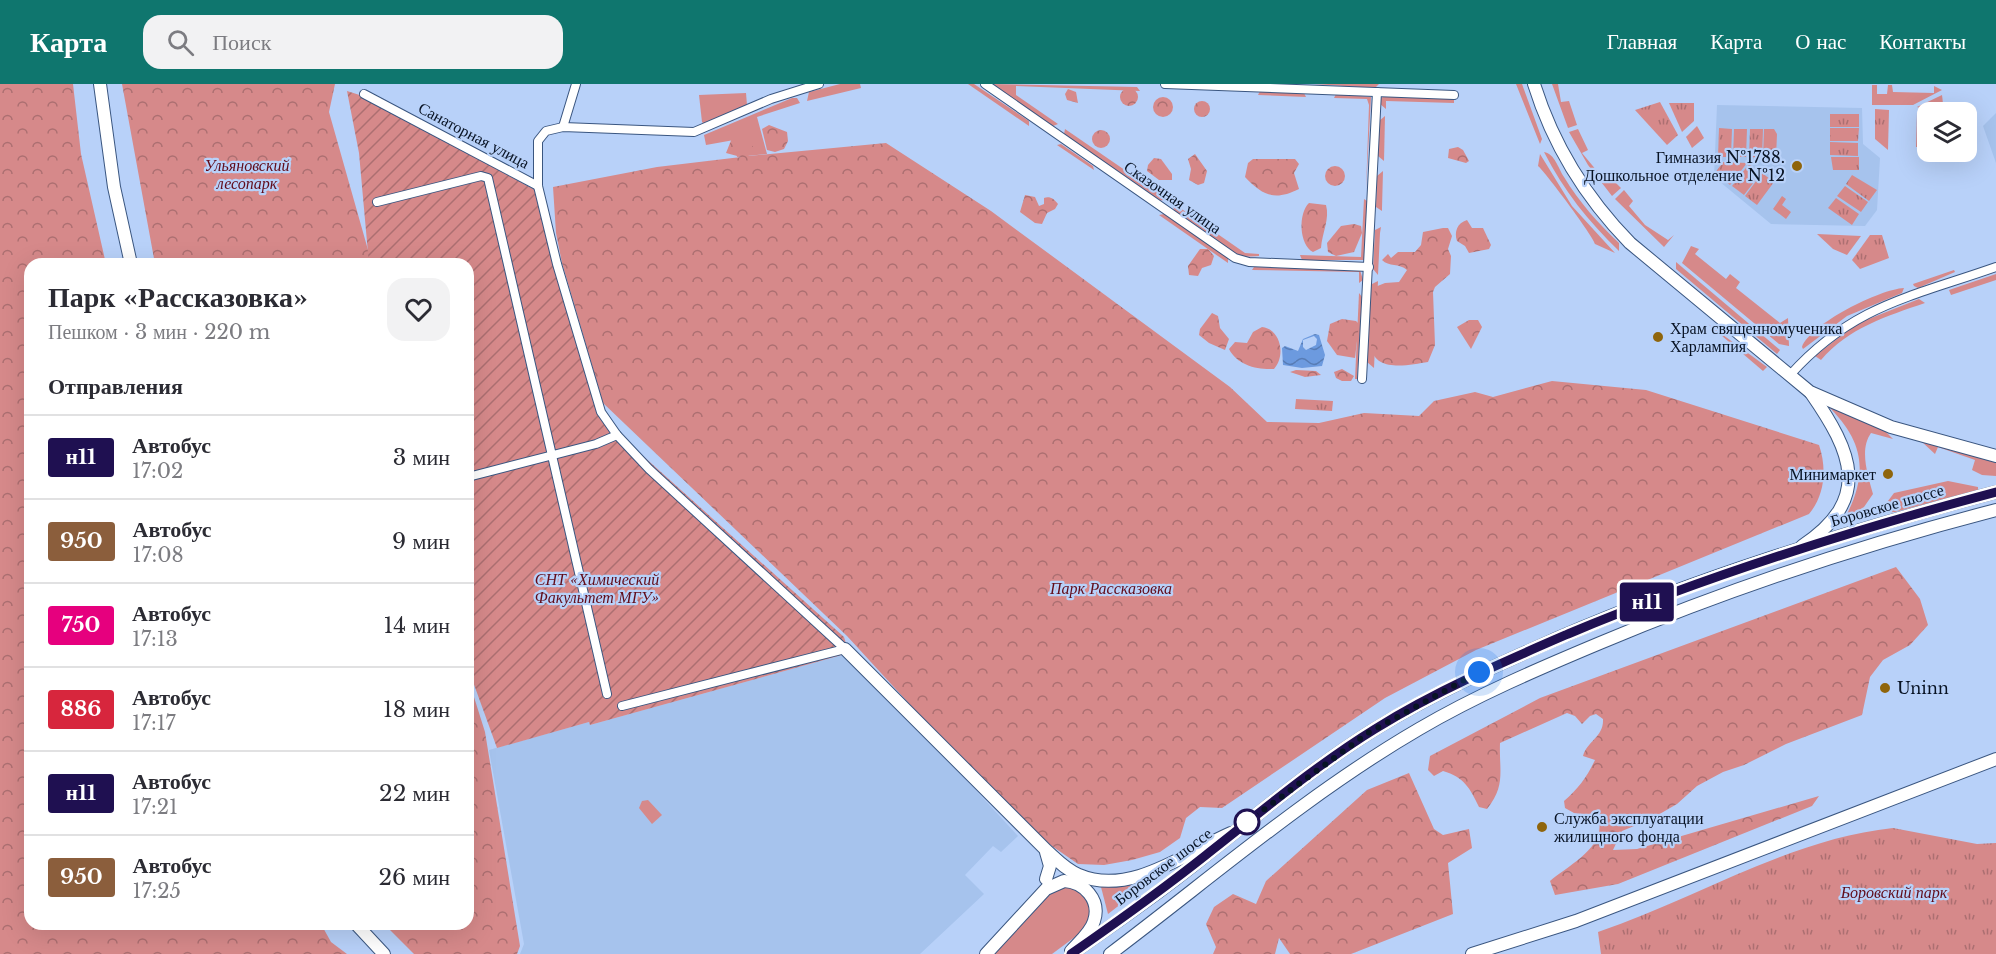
<!DOCTYPE html>
<html lang="ru">
<meta charset="utf-8">
<style>
:root{--surface:#fff;--page:#f2f2f3;--text:#2b2b33;--muted:#7c7c81;--line:#e1e1e2;--accent:#0f766e}
body{margin:0;font-family:"Libre Baskerville",serif;background:var(--page);color:var(--text);height:100vh;display:flex;flex-direction:column;font-size:22px;white-space:nowrap}
*{box-sizing:border-box;margin:0}
p{font-size:20px;color:var(--muted)}
.icon{flex:none;width:33px;height:33px;fill:none;stroke:currentColor;stroke-width:2;stroke-linecap:round;stroke-linejoin:round}
.map{position:relative;flex:1;overflow:hidden}
.details{position:absolute;left:24px;top:174px;width:450px;height:672px;display:flex;flex-direction:column;background:var(--surface);border-radius:18px;box-shadow:0 6px 24px #0002}
.details>*{flex:none}
.badge{padding:0 12px;border-radius:4px;font-size:21px;line-height:39px}
.fabs{position:absolute;left:1917px;top:18px;display:grid;gap:12px}
.fabs a{display:grid;place-items:center;width:60px;height:60px;border-radius:12px;background:var(--surface);box-shadow:0 6px 24px #0002;font-size:30px}
.you{position:absolute;width:30px;height:30px;margin:-15px;border:4px solid #fff;border-radius:50%;background:#1a73e8;box-shadow:0 0 0 9px #1a73e833}
.map>.badge{position:absolute;translate:-50% -50%;box-shadow:0 0 0 3px #fff}
h2{padding:0 24px;font-size:22px;line-height:54px}
.round{display:grid;place-items:center;flex:none;width:63px;height:63px;border-radius:18px;background:var(--page)}
.summary{display:flex;align-items:center;justify-content:space-between;height:102px;padding:0 24px}
h1{font-size:28px;font-weight:600;line-height:45px}
ul{padding:0;list-style:none}
li{display:flex;align-items:center;gap:18px;height:84px;padding:0 24px;border-top:2px solid var(--line)}
li div{flex:1}
li b{display:block;font-size:22px}
li em{font-style:normal}
li .badge{min-width:66px;font-weight:700;text-align:center}
header{display:flex;align-items:center;gap:36px;box-sizing:border-box;height:84px;padding:0 30px;background:var(--accent);color:#fff}
header strong{font-size:28px}
nav{display:flex;gap:33px;margin-inline-start:auto;font-size:21px}
.search{width:420px;height:54px;background:var(--page);display:flex;align-items:center;gap:15px;box-sizing:border-box;padding:0 21px;border-radius:18px;color:var(--muted);font-size:22px}
.map>svg:first-child{display:block}
.built{fill:#a6c3ed}
.grass{fill:#d6898a}
.forest{fill:url(#forest-crowns)}
.park{fill:url(#park-tufts)}
.garden{fill:url(#garden-furrows)}
.water{fill:url(#water-waves);fill-rule:evenodd}
.lines{fill:none;stroke-linecap:round;stroke-linejoin:round}
.street-casing{stroke:#3a5680;stroke-width:10}
.secondary-casing{stroke:#3a5680;stroke-width:14}
.primary-casing{stroke:#3a5680;stroke-width:14}
.street{stroke:#fff;stroke-width:8}
.secondary{stroke:#fff;stroke-width:12}
.primary{stroke:#fff;stroke-width:12}
.line-casing{stroke:#fff;stroke-width:14}
.line{stroke:#1f1051;stroke-width:9}
.walk{stroke:#081324;stroke-width:6;stroke-dasharray:0 10.8}
.poi-dot{fill:#8f650c;stroke:#b8d1f9;stroke-width:2}
.stop-dot{fill:#fff;stroke:#1f1051;stroke-width:3}
.labels{text-anchor:middle;stroke-width:4.5;stroke-linejoin:round;paint-order:stroke}
.street-label{font-size:16px;fill:#081324;stroke:#b8d1f9}
.poi-label{font-size:16px;fill:#081324;stroke:#b8d1f9;text-anchor:start}
.park-label{font-size:16px;font-style:italic;fill:#610c1a;stroke:#b8d1f9}
</style>
<header>
<strong>Карта</strong>
<div class="search"><svg class="icon" aria-label="search" viewBox="0 0 24 24"><circle cx="10" cy="10" r="6"/><path d="M15 15l6 6"/></svg>Поиск</div>
<nav><a>Главная</a><a>Карта</a><a>О нас</a><a>Контакты</a></nav>
</header>
<div class="map">
<svg width="1996" height="870" viewBox="0 0 1996 870">
<defs>
<pattern id="forest-crowns" width="20" height="18" patternUnits="userSpaceOnUse" patternTransform="scale(1.5)"><rect width="20" height="18" fill="#d6898a"/><path d="M2 6a3 3 0 1 1 6 0M12 15a3 3 0 1 1 6 0" fill="none" stroke="#ac6f71"/></pattern>
<pattern id="park-tufts" width="24" height="20" patternUnits="userSpaceOnUse" patternTransform="scale(1.5)"><rect width="24" height="20" fill="#d6898a"/><path d="M3 7l-1-3M5 7V3M7 7l1-3M15 17l-1-3M17 17v-4M19 17l1-3" fill="none" stroke="#ac6f71"/></pattern>
<pattern id="garden-furrows" width="10" height="10" patternUnits="userSpaceOnUse" patternTransform="scale(1.5)"><rect width="10" height="10" fill="#d6898a"/><path d="M-1 1l2-2M0 10L10 0M9 11l2-2" fill="none" stroke="#ac6f71"/></pattern>
<pattern id="water-waves" width="16" height="10" patternUnits="userSpaceOnUse" patternTransform="scale(1.5)"><rect width="16" height="10" fill="#6c9adf"/><path d="M0 5q4-4 8 0t8 0" fill="none" stroke="#577cb5"/></pattern>
</defs>
<rect width="100%" height="100%" fill="#b8d1f9"/>
<g class="built">
<polygon points="1717,21 1862,24 1863,60 1880,74 1877,126 1865,142 1771,140 1714,93"/>
<polygon points="1996,29 1996,79 1983,42"/>
<polygon points="849,569 1018,752 1001,768 993,762 965,791 984,810 920,870 520,870 524,860 489,666 589,638 590,641"/>
</g>
<g class="grass">
<polygon points="840,0 860,0 861,4 807,17 809,8"/>
<polygon points="968,0 974,0 1029,37 1029,42"/>
<polygon points="991,0 1137,3 1140,7 1016,2 1016,11 1058,40 1053,42"/>
<polygon points="1313,0 1379,0 1375,4"/>
<polygon points="1516,0 1522,0 1542,55 1540,60"/>
<polygon points="1552,0 1558,0 1561,18 1569,17 1577,41 1568,44"/>
<polygon points="1872,1 1877,1 1877,10 1887,10 1888,1 1892,1 1893,8 1934,9 1934,2 1942,6 1913,21 1872,21"/>
<polygon points="1260,7 1304,9 1306,13 1258,11"/>
<polygon points="746,9 747,21 704,40 702,38 699,11"/>
<polygon points="1336,10 1371,13 1366,107 1369,21 1367,15 1334,14"/>
<polygon points="1942,11 1944,28 1930,28 1917,23"/>
<polygon points="1385,12 1454,15 1454,19 1386,17 1386,25 1380,20 1381,14"/>
<polygon points="792,14 797,14 800,19 757,33 767,70 737,73 734,56 706,61 704,51"/>
<polygon points="1385,32 1384,77 1378,72 1379,37"/>
<polygon points="1065,45 1167,115 1159,117 1064,50"/>
<polygon points="1578,45 1588,66 1582,69 1607,99 1612,95 1621,104 1612,112 1588,81 1569,48"/>
<polygon points="1061,60 1093,82 1094,86 1057,61"/>
<path d="M1544,68C1555,70 1558,84 1564,93C1579,118 1598,139 1619,159V167C1588,137 1564,107 1544,68Z"/>
<path d="M1540,70L1572,122L1615,169L1595,160C1594,153 1543,85 1538,82Z"/>
<polygon points="1383,87 1382,124 1382,127 1376,123 1377,92"/>
<polygon points="1624,106 1633,117 1629,122 1645,141 1668,156 1674,151 1664,163 1615,115"/>
<polygon points="1782,112 1786,115 1782,121 1791,128 1786,135 1773,125"/>
<polygon points="1364,115 1367,117 1364,176 1302,176 1300,171 1361,173"/>
<polygon points="1173,119 1245,169 1259,170 1259,172 1241,173 1174,127"/>
<polygon points="1164,130 1228,174 1228,179 1159,131"/>
<polygon points="1381,143 1380,149 1378,191 1373,185 1375,146"/>
<polygon points="1691,162 1699,165 1695,170 1726,195 1730,190 1740,198 1736,204 1780,239 1788,234 1789,262 1779,260 1682,179"/>
<polygon points="1676,178 1780,266 1777,270 1676,185"/>
<polygon points="1254,183 1360,186 1363,196 1359,199 1359,188 1252,186"/>
<polygon points="1954,186 1955,188 1918,204 1914,202 1913,200"/>
<polygon points="1996,190 1996,196 1951,211 1949,206"/>
<polygon points="1378,197 1374,284 1367,278 1370,201"/>
<path d="M1904,204L1902,209L1847,232L1803,265L1802,263C1810,240 1880,205 1904,204Z"/>
<polygon points="1359,209 1362,213 1357,295 1355,295"/>
<path d="M1919,215L1925,219C1887,232 1848,244 1821,276L1815,272L1856,240Z"/>
<polygon points="1708,240 1767,283 1763,287"/>
<path d="M1827,321L1885,347L1893,355L1871,349C1859,366 1868,391 1873,410L1864,423L1845,434C1869,388 1864,357 1827,321Z"/>
<polygon points="1921,357 1996,376 1996,392 1982,391 1972,386 1975,376 1938,363 1935,370"/>
<polygon points="1948,397 1978,403 1978,406 1895,428 1879,429 1894,409"/>
<polygon points="648,716 662,731 652,740 639,724 642,717"/>
<polygon points="1148,796 1149,798 1108,830 1101,803"/>
<polygon points="1069,802 1087,812 1092,832 1083,847 1052,870 992,870 1054,805"/>
</g>
<g class="forest">
<polygon points="0,0 73,0 81,70 106,180 30,180 30,840 321,840 331,858 347,870 0,870"/>
<polygon points="122,0 335,0 329,28 372,180 155,180"/>
<circle cx="1129" cy="13" r="9"/>
<polygon points="1068,5 1076,8 1078,19 1067,16 1065,10"/>
<circle cx="1163" cy="23" r="10"/>
<circle cx="1202" cy="25" r="8"/>
<polygon points="769,41 787,48 788,57 784,65 775,68 767,66 762,45"/>
<circle cx="1101" cy="55" r="9"/>
<path d="M732,54L743,61L753,62V66L748,72L886,59L991,127L1230,303L1267,338L1319,339L1364,329L1419,332L1434,317L1475,308L1493,313L1552,297L1646,306L1819,361C1827,384 1825,411 1809,430L1476,566L1385,614L1222,724L1200,723L1186,734L1180,754L1160,768L1132,776L1104,781L1078,780L1049,760L948,662L847,552L603,319L562,179L556,149L553,103L657,83L741,73L726,69Z"/>
<polygon points="1458,63 1463,66 1469,77 1466,79 1448,74 1449,65"/>
<polygon points="1195,70 1207,87 1204,99 1198,101 1189,96 1191,85 1188,75"/>
<polygon points="1154,74 1161,75 1172,90 1172,96 1159,96 1147,87 1148,81"/>
<path d="M1253,75H1295L1299,80L1294,89L1299,105C1275,117 1263,112 1245,93L1248,79Z"/>
<circle cx="1335" cy="92" r="10"/>
<path d="M1025,111L1035,113L1039,122L1044,120V114C1050,112 1054,115 1058,120L1055,125L1047,129L1042,140L1035,139L1020,128Z"/>
<path d="M1309,119L1326,121C1330,135 1322,149 1321,164L1313,168C1299,161 1298,129 1309,119Z"/>
<path d="M1467,136L1472,144H1483L1491,161L1489,165L1469,169L1465,162L1457,157C1454,148 1457,139 1467,136Z"/>
<polygon points="1354,140 1361,142 1362,149 1354,168 1336,172 1328,168 1327,159 1341,142"/>
<path d="M1443,144H1448L1452,152L1448,165L1451,172L1450,190L1435,203L1433,208L1435,261L1428,278C1409,281 1375,289 1371,263L1375,203L1385,199L1399,198L1407,186C1399,179 1389,183 1382,176L1388,170L1391,174L1398,168H1415L1421,161L1423,148Z"/>
<polygon points="1200,165 1208,165 1214,172 1211,181 1202,184 1198,192 1189,191 1188,182"/>
<polygon points="1212,229 1218,232 1220,244 1229,255 1225,266 1209,259 1199,251 1200,245"/>
<polygon points="1342,235 1356,237 1359,240 1355,274 1337,271 1327,257 1330,240"/>
<polygon points="1469,236 1478,236 1482,243 1471,265 1457,243"/>
<path d="M1262,243C1281,245 1286,272 1274,285C1257,286 1237,281 1229,265L1235,258L1247,259L1253,248Z"/>
<polygon points="1342,285 1354,292 1351,297 1342,297 1336,294 1334,288"/>
<polygon points="1296,286 1316,287 1321,291 1305,293 1290,288"/>
<path d="M1896,483L1920,515L1928,541L1910,561L1883,576L1870,593L1862,631L1786,660L1744,681L1723,688L1697,702L1677,720L1651,735L1622,747L1613,766L1637,765L1819,712L1812,722L1618,800L1555,811L1550,797C1569,781 1610,761 1597,732L1574,729L1565,724L1564,717C1578,705 1587,693 1595,676L1583,672C1587,657 1604,653 1603,635L1596,630L1590,632L1582,640L1575,632L1567,629L1500,659C1499,687 1506,701 1487,725L1479,723C1470,704 1464,693 1443,687L1434,692L1428,686L1430,672L1540,614Z"/>
<polygon points="468,594 485,648 520,862 517,870 414,870 384,840 468,840"/>
<polygon points="1409,689 1434,745 1443,751 1469,745 1472,764 1448,779 1453,830 1351,870 1290,870 1279,854 1275,870 1213,870 1216,863 1206,840 1214,823 1233,810 1256,820 1266,797 1367,706"/>
</g>
<g class="park">
<polygon points="1660,18 1678,51 1667,61 1635,26"/>
<polygon points="1669,19 1694,19 1694,37 1682,48"/>
<polygon points="1875,25 1889,26 1888,66 1875,55"/>
<polygon points="1917,28 1927,32 1927,63 1916,63"/>
<rect x="1830" y="30" width="29" height="13"/>
<polygon points="1697,42 1704,54 1692,64 1686,53"/>
<polygon points="1719,44 1732,45 1731,73 1718,73"/>
<polygon points="1830,44 1859,44 1858,57 1830,57"/>
<polygon points="1734,45 1747,45 1746,73 1733,73"/>
<polygon points="1750,45 1763,45 1762,74 1749,73"/>
<polygon points="1764,45 1774,45 1777,50 1776,74 1763,74"/>
<polygon points="1830,58 1858,59 1858,72 1830,71"/>
<polygon points="1831,73 1859,73 1859,86 1833,86"/>
<polygon points="1723,78 1747,79 1730,101 1715,89"/>
<polygon points="1749,80 1761,89 1744,111 1732,102"/>
<polygon points="1762,89 1774,98 1757,121 1745,112"/>
<polygon points="1852,91 1877,106 1869,117 1846,100"/>
<polygon points="1845,102 1868,118 1861,128 1837,112"/>
<polygon points="1836,114 1859,130 1852,141 1828,124"/>
<polygon points="1817,150 1861,152 1847,171 1833,165"/>
<polygon points="1870,151 1882,151 1889,174 1860,185 1852,176"/>
<polygon points="1296,315 1333,317 1332,327 1295,325"/>
<path d="M1893,744L1977,760L1996,759V870H1601L1598,848C1696,815 1789,755 1893,744Z"/>
</g>
<polygon class="garden" points="347,7 366,13 535,106 601,334 844,553 849,569 590,641 589,638 497,664 468,584 468,180 369,180 359,69"/>
<path class="water" d="M1315,250L1319,251L1325,271L1322,282L1302,284L1283,281L1282,264L1285,262L1298,267L1303,255ZM1314,252L1317,255L1316,261L1306,266L1303,263V256Z"/>
<g class="lines">
<defs>
<g id="street">
<polyline points="985,0 1235,174 1249,178 1369,183"/>
<polyline points="1165,0 1454,11"/>
<polyline points="364,10 538,102"/>
<polyline points="563,43 576,0"/>
<polyline points="377,118 481,92 488,94 607,610"/>
<path d="M1790,291C1853,221 1911,213 1996,183"/>
<polyline points="1362,295 1377,8"/>
<polyline points="468,393 596,360 617,351"/>
<polyline points="622,622 845,565 649,385 617,351 601,328 557,180 538,102 538,57 546,47 563,43 694,48 771,15 819,0"/>
</g>
<g id="secondary">
<polyline points="100,0 114,103 131,180"/>
<path d="M1534,0C1553,61 1586,114 1630,159L1810,308L1891,343L1996,372"/>
<path d="M1802,462C1873,415 1852,368 1811,309"/>
<path d="M845,565L1046,766C1056,775 1066,786 1079,791C1130,813 1187,768 1231,749"/>
<polyline points="1046,768 1050,782 1046,795"/>
<polyline points="356,840 384,870"/>
<path d="M986,870L1046,805L1064,797C1084,798 1101,816 1094,837C1091,848 1078,859 1071,867"/>
<polyline points="1472,870 1576,837 1996,675"/>
</g>
<g id="primary">
<path d="M1071,870C1117,838 1163,806 1206,771C1261,728 1315,682 1375,645C1433,609 1495,582 1558,554C1702,492 1845,448 1996,408"/>
<path d="M1110,870C1211,794 1309,709 1419,645C1477,611 1538,585 1600,559C1729,505 1861,461 1996,426"/>
</g>
</defs>
<use href="#street" class="street-casing"/>
<use href="#secondary" class="secondary-casing"/>
<use href="#primary" class="primary-casing"/>
<use href="#street" class="street"/>
<use href="#secondary" class="secondary"/>
<use href="#primary" class="primary"/>
</g>
<g class="lines">
<defs>
<path id="line" d="M1071,870C1117,838 1162,806 1206,771C1261,728 1315,682 1375,645C1436,607 1501,579 1568,550C1708,491 1849,447 1996,408"/>
</defs>
<use href="#line" class="line-casing"/>
<use href="#line" class="line"/>
<polyline class="walk" points="1247,738 1368,649 1479,588"/>
</g>
<g class="poi-dot">
<circle cx="1797" cy="82" r="6"/>
<circle cx="1658" cy="253" r="6"/>
<circle cx="1888" cy="390" r="6"/>
<circle cx="1885" cy="604" r="6"/>
<circle cx="1542" cy="743" r="6"/>
</g>
<circle class="stop-dot" cx="1247" cy="738" r="12"/>
<g class="labels">
<g class="street-label">
<text transform="translate(474 51) rotate(28)" y="6">Санаторная улица</text>
<text transform="translate(1173 113) rotate(35)" y="6">Сказочная улица</text>
<text transform="translate(1887 421) rotate(-16)" y="6">Боровское шоссе</text>
<text transform="translate(1163 782) rotate(-37)" y="6">Боровское шоссе</text>
</g>
<g class="poi-label">
<text x="1785" y="79" text-anchor="end">Гимназия №1788.<tspan x="1785" dy="18">Дошкольное отделение №12</tspan></text>
<text x="1670" y="250">Храм священномученика<tspan x="1670" dy="18">Харлампия</tspan></text>
<text x="1876" y="396" text-anchor="end">Минимаркет</text>
<text x="1897" y="610">Uninn</text>
<text x="1554" y="740">Служба эксплуатации<tspan x="1554" dy="18">жилищного фонда</tspan></text>
</g>
<g class="park-label">
<text x="247" y="87">Ульяновский<tspan x="247" dy="18">лесопарк</tspan></text>
<text x="597" y="501">СНТ «Химический<tspan x="597" dy="18">Факультет МГУ»</tspan></text>
<text x="1111" y="510">Парк Рассказовка</text>
<text x="1894" y="814">Боровский парк</text>
</g>
</g>
</svg>
<div class="fabs">
<a><svg class="icon" aria-label="layers" viewBox="0 0 24 24"><path d="M12 4l9 5-9 5-9-5zM3 14l9 5 9-5"/></svg></a>
</div>
<div class="you" style="left:1479px;top:588px"></div>
<b class="badge" style="left:1647px;top:518px;background:#1f1051;color:#fff">н11</b>
<section class="details">
<div class="summary"><div><h1>Парк «Рассказовка»</h1><p>Пешком · 3 мин · 220 m</p></div><a class="round"><svg class="icon" aria-label="heart" viewBox="0 0 24 24"><path d="M12 20l-8-8c-3-5 5-10 8-4 3-6 11-1 8 4z"/></svg></a></div>
<h2>Отправления</h2>
<ul>
<li><span class="badge" style="background:#1f1051;color:#fff">н11</span><div><b>Автобус</b><p>17:02</p></div><em>3 мин</em></li>
<li><span class="badge" style="background:#8b5e3c;color:#fff">950</span><div><b>Автобус</b><p>17:08</p></div><em>9 мин</em></li>
<li><span class="badge" style="background:#e6007e;color:#fff">750</span><div><b>Автобус</b><p>17:13</p></div><em>14 мин</em></li>
<li><span class="badge" style="background:#d7263d;color:#fff">886</span><div><b>Автобус</b><p>17:17</p></div><em>18 мин</em></li>
<li><span class="badge" style="background:#1f1051;color:#fff">н11</span><div><b>Автобус</b><p>17:21</p></div><em>22 мин</em></li>
<li><span class="badge" style="background:#8b5e3c;color:#fff">950</span><div><b>Автобус</b><p>17:25</p></div><em>26 мин</em></li>
</ul>
</section>
</div>
